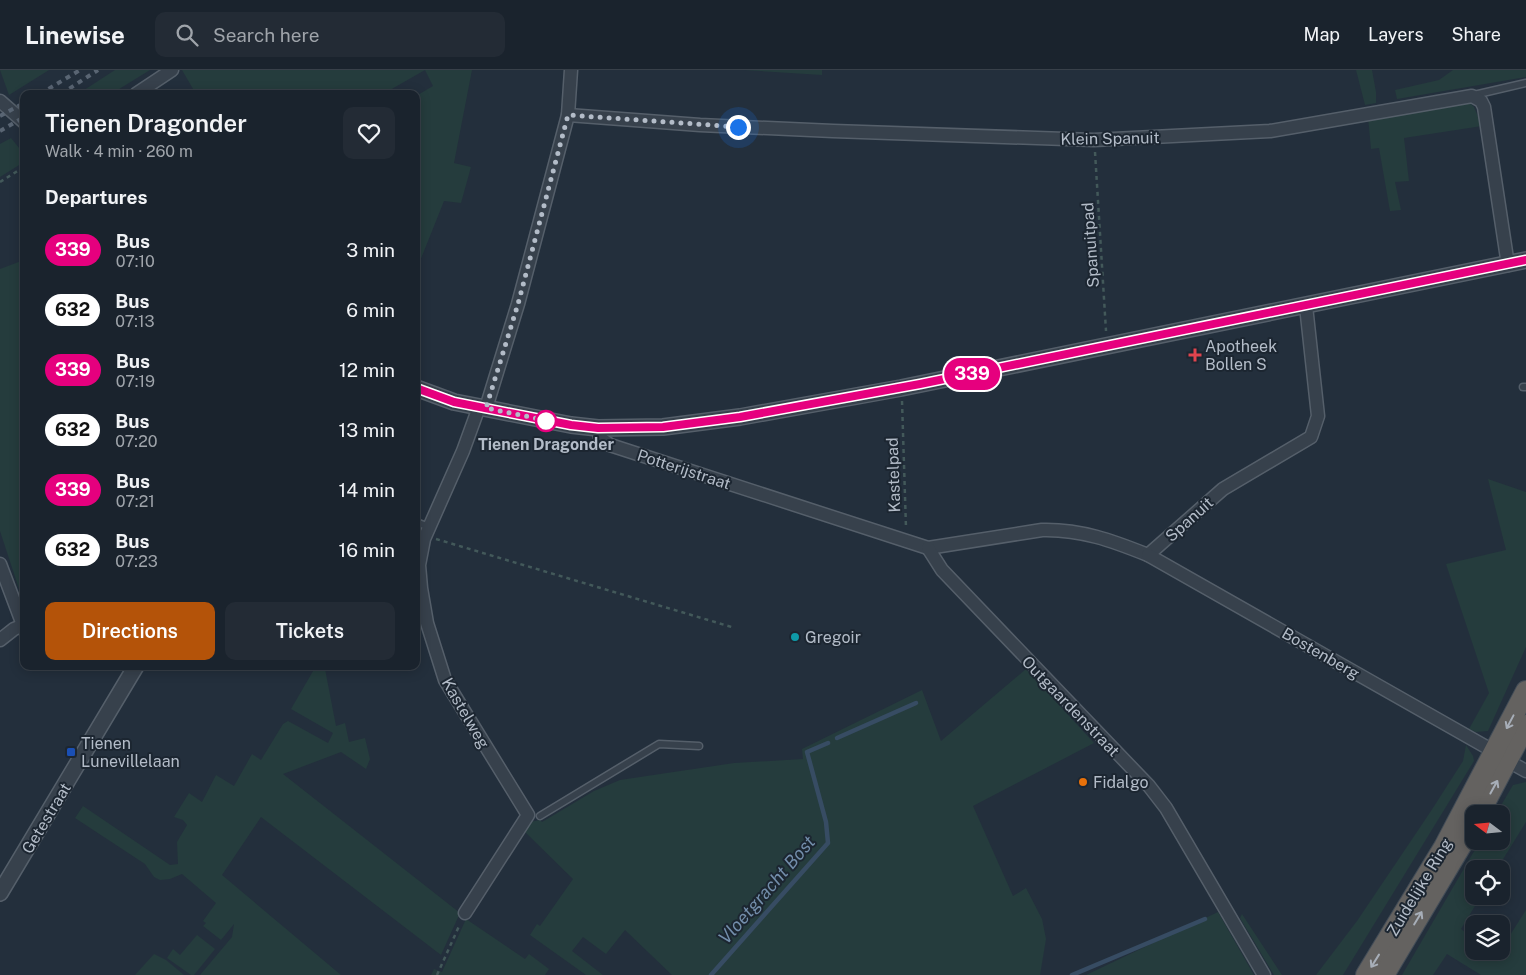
<!DOCTYPE html>
<meta charset="utf-8">
<style>
:root{--surface:#1a232d;--page:#232b35;--text:#f1f3f6;--muted:#9fa4aa;--line:#384049;--accent:#b45309}
body{margin:0;font-family:"Public Sans",sans-serif;background:var(--page);color:var(--text);height:100vh;display:flex;flex-direction:column;font-size:19px;white-space:nowrap}
*{box-sizing:border-box;margin:0}
p{font-size:16px;color:var(--muted)}
.icon{flex:none;width:28px;height:28px;fill:none;stroke:currentColor;stroke-width:2;stroke-linecap:round;stroke-linejoin:round}
.map{position:relative;flex:1;overflow:hidden}
.drawer{position:absolute;left:20px;top:20px;width:400px;height:580px;display:flex;flex-direction:column;background:var(--surface);border-radius:10px;box-shadow:0 2px 12px #0003,0 0 0 1px var(--line)}
.drawer>*{flex:none}
.badge{padding:0 10px;border-radius:16px;font-size:18px;line-height:32px}
.needle{width:32px;rotate:286deg}
.controls{position:absolute;left:1465px;top:735px;display:grid;gap:10px}
.controls a{display:grid;place-items:center;width:45px;height:45px;border-radius:10px;background:var(--surface);box-shadow:0 2px 12px #0003,0 0 0 1px var(--line);font-size:25px}
.you{position:absolute;width:25px;height:25px;margin:-12px;border:4px solid #fff;border-radius:50%;background:#1a73e8;box-shadow:0 0 0 8px #1a73e833}
.map>.badge{position:absolute;translate:-50% -50%;box-shadow:0 0 0 2px #fff}
h2{padding:0 25px;font-size:19px;line-height:45px}
.round{display:grid;place-items:center;flex:none;width:52px;height:52px;border-radius:10px;background:var(--page)}
.summary{display:flex;align-items:center;justify-content:space-between;height:85px;padding:0 25px}
h1{font-size:24px;font-weight:600;line-height:38px}
.action{display:flex;gap:10px;margin-top:auto;padding:10px 25px}
.action a{flex:1;height:58px;border-radius:10px;background:var(--accent);color:#fff;font-size:20px;font-weight:600;line-height:58px;text-align:center}
.action a+a{background:var(--page);color:var(--text)}
ul{padding:0;list-style:none}
li{display:flex;align-items:center;gap:15px;height:60px;padding:0 25px}
li div{flex:1}
li b{display:block;font-size:19px}
li em{font-style:normal}
li .badge{min-width:55px;font-weight:700;text-align:center}
header{display:flex;align-items:center;gap:30px;box-sizing:border-box;height:70px;padding:0 25px;background:var(--surface);border-bottom:1px solid var(--line)}
header strong{font-size:24px}
nav{display:flex;gap:28px;margin-inline-start:auto;font-size:18px}
.search{width:350px;height:45px;background:var(--page);display:flex;align-items:center;gap:12px;box-sizing:border-box;padding:0 18px;border-radius:10px;color:var(--muted);font-size:19px}
.map>svg:first-child{display:block}
.green{fill:#253c3d}
.lines{fill:none;stroke-linecap:round;stroke-linejoin:round}
.stream{stroke:#374c63;stroke-width:4.5}
.service-casing{stroke:#555f6a;stroke-width:9}
.minor-casing{stroke:#555f6a;stroke-width:15}
.tertiary-casing{stroke:#555f6a;stroke-width:18}
.trunk-casing{stroke:#424c57;stroke-width:22}
.path{stroke:#43595a;stroke-width:2.5;stroke-dasharray:4 4;stroke-linecap:butt}
.service{stroke:#37414c;stroke-width:6}
.minor{stroke:#37414c;stroke-width:12}
.tertiary{stroke:#37414c;stroke-width:15}
.trunk{stroke:#646260;stroke-width:20}
.rail{stroke:#596573;stroke-width:4;stroke-dasharray:5 5;stroke-linecap:butt}
.oneway{stroke:#a7aeb8}
.line-casing{stroke:#fff;stroke-width:11}
.line{stroke:#e6007e;stroke-width:8}
.walk{stroke:#b3bcc8;stroke-width:5;stroke-dasharray:0 9}
.health-dot{fill:#e0444e;stroke:#1c2631;stroke-width:2}
.stop-dot{fill:#fff;stroke:#e6007e;stroke-width:2.5}
.culture-dot{fill:#0f9aa8;stroke:#1c2631;stroke-width:2}
.transit-dot{fill:#1a4fb4;stroke:#1c2631;stroke-width:2}
.food-dot{fill:#e8710a;stroke:#1c2631;stroke-width:2}
.labels{text-anchor:middle;stroke-width:4;stroke-linejoin:round;paint-order:stroke}
.street-label{font-size:16px;fill:#b3bcc8;stroke:#1c2631}
.poi-label{font-size:16px;fill:#b3bcc8;stroke:#1c2631;text-anchor:start}
.stop-label{font-size:16px;font-weight:bold;fill:#b3bcc8;stroke:#1c2631}
.water-label{font-size:18px;font-style:italic;fill:#738eab;stroke:#1c2631}
</style>
<header>
<strong>Linewise</strong>
<div class="search"><svg class="icon" aria-label="search" viewBox="0 0 24 24"><circle cx="10" cy="10" r="6"/><path d="M15 15l6 6"/></svg>Search here</div>
<nav><a>Map</a><a>Layers</a><a>Share</a></nav>
</header>
<div class="map">
<svg width="1526" height="905" viewBox="0 0 1526 905">
<rect width="100%" height="100%" fill="#232f3c"/>
<g class="green">
<polygon points="0,0 49,0 9,25"/>
<polygon points="115,0 150,0 111,24 78,24"/>
<polygon points="182,0 472,0 454,93 471,97 461,133 444,131 420,191 416,190 416,26 433,16 425,0 383,24 196,24"/>
<polygon points="744,0 822,0 822,5"/>
<polygon points="1356,0 1372,0 1376,22 1376,33 1365,35"/>
<polygon points="1453,0 1526,0 1526,7 1397,29 1395,20 1439,10"/>
<polygon points="1468,31 1474,37 1482,56 1404,68 1409,111 1395,112 1401,140 1390,141 1379,78 1371,79 1368,47"/>
<polygon points="11,68 24,84 24,92 0,107 0,74"/>
<polygon points="24,190 24,534 0,461 0,199"/>
<polygon points="1488,409 1526,422 1526,577 1488,661 1476,662 1469,659 1489,623 1446,494 1506,480"/>
<polygon points="316,596 324,596 325,599 336,656 345,653 349,672 365,668 370,689 366,699 341,682 283,704 460,843 441,885 261,747 222,805 341,905 200,905 232,867 234,854 221,870 203,856 206,853 203,851 216,833 182,804 170,809 160,810 154,807 145,794 75,748 83,736 170,795 178,794 177,772 187,755 183,750 174,747 189,723 202,732 216,705 234,716 252,684 261,690 283,654 288,651 328,673 333,663 291,639"/>
<polygon points="1026,599 1094,673 973,736 1013,826 1026,818 1042,849 1046,869 1040,905 672,905 625,860 606,884 583,867 572,881 603,905 586,905 530,865 537,854 540,856 573,809 523,760 530,752 540,750 542,752 594,721 620,710 734,693 803,689 802,679 922,620 941,671"/>
<polygon points="1466,675 1473,686 1474,691 1343,905 1316,905 1357,851 1431,741 1463,691"/>
<polygon points="1526,712 1526,752 1497,799 1474,799 1474,826 1481,826 1461,859 1474,869 1474,881 1491,881 1498,884 1526,840 1526,905 1481,905 1447,884 1433,905 1402,905 1480,771 1501,771 1501,744 1496,744 1513,715"/>
<polygon points="1218,842 1254,905 1086,905"/>
<polygon points="1242,844 1282,905 1274,905 1240,848"/>
<polygon points="466,849 525,889 529,884 549,899 545,905 431,905 434,899 442,902"/>
<polygon points="197,865 215,879 194,905 191,905 167,888 173,879 180,885"/>
<polygon points="154,884 166,890 184,905 135,905"/>
</g>
<g class="lines">
<g class="stream">
<polyline points="837,668 916,633"/>
<polyline points="711,905 828,773 826,752 807,682 828,673"/>
<polyline points="1072,905 1205,849"/>
</g>
<defs>
<g id="service">
<polyline points="1474,25 1526,13"/>
<polyline points="1523,317 1526,317"/>
<polyline points="416,452 429,457"/>
<polyline points="540,746 659,674 699,676"/>
</g>
<g id="minor">
<polyline points="136,24 172,0"/>
<polyline points="0,31 24,52"/>
<polyline points="568,45 700,55 833,61 1094,70 1270,61 1472,26 1481,31 1484,37 1508,195"/>
<polyline points="486,338 518,234 568,45 571,0"/>
<path d="M598,358L600,368L610,375L928,478L1042,460C1081,459 1113,471 1148,485L1223,419L1311,367L1318,346L1306,236"/>
<polyline points="928,478 942,500 1149,716 1166,738 1264,905"/>
<polyline points="1148,485 1495,682"/>
<polyline points="0,494 23,555"/>
<polyline points="0,570 14,559 24,555"/>
<polyline points="1508,691 1526,701"/>
<polyline points="465,843 528,745 445,610 427,553 421,518 419,495 424,469 463,381 479,337"/>
</g>
<g id="tertiary">
<polyline points="416,318 454,332 571,355 598,358 663,357 740,347 901,318 1526,190"/>
<polyline points="0,823 136,596"/>
</g>
<g id="trunk">
<polyline points="1479,744 1526,655"/>
<polyline points="1366,905 1444,777 1526,621"/>
<polyline points="1384,905 1474,754"/>
</g>
</defs>
<use href="#service" class="service-casing"/>
<use href="#minor" class="minor-casing"/>
<use href="#tertiary" class="tertiary-casing"/>
<use href="#trunk" class="trunk-casing"/>
<g class="path">
<polyline points="1095,82 1106,261"/>
<polyline points="0,112 24,97"/>
<polyline points="902,331 906,458"/>
<polyline points="436,469 735,558"/>
<polyline points="437,905 460,854"/>
</g>
<use href="#service" class="service"/>
<use href="#minor" class="minor"/>
<use href="#tertiary" class="tertiary"/>
<use href="#trunk" class="trunk"/>
<g class="rail">
<polyline points="40,24 80,0"/>
<polyline points="61,24 98,0"/>
<polyline points="0,46 24,33"/>
<polyline points="0,61 24,47"/>
</g>
</g>
<defs><path id="oneway-shaft" d="M-6 0H5M1.5-3L5.5 0L1.5 3" fill="none" stroke-width="1.6" stroke-linecap="round" stroke-linejoin="round" transform="scale(1.25)"/></defs>
<g class="oneway">
<use href="#oneway-shaft" transform="translate(1510 652) rotate(118)"/>
<use href="#oneway-shaft" transform="translate(1494 717) rotate(-61)"/>
<use href="#oneway-shaft" transform="translate(1418 848) rotate(-59)"/>
<use href="#oneway-shaft" transform="translate(1375 891) rotate(122)"/>
</g>
<g class="lines">
<defs>
<polyline id="line" points="416,318 454,332 571,355 598,358 663,357 740,347 920,314 1526,190"/>
</defs>
<use href="#line" class="line-casing"/>
<use href="#line" class="line"/>
<polyline class="walk" points="546,351 554,352 486,338 518,234 568,45 738,57"/>
</g>
<path class="health-dot" d="M1192.5 277.5h5v5h5v5h-5v5h-5v-5h-5v-5h5z"/>
<circle class="stop-dot" cx="546" cy="351" r="10"/>
<circle class="culture-dot" cx="795" cy="567" r="5"/>
<rect class="transit-dot" x="66" y="677" width="10" height="10" rx="2.5"/>
<circle class="food-dot" cx="1083" cy="712" r="5"/>
<g class="labels">
<g class="street-label">
<text transform="translate(1110 68) rotate(-1)" y="6">Klein Spanuit</text>
<text transform="translate(1090 175) rotate(-94)" y="6">Spanuitpad</text>
<text transform="translate(684 399) rotate(18)" y="6">Potterijstraat</text>
<text transform="translate(893 405) rotate(-92)" y="6">Kastelpad</text>
<text transform="translate(1189 449) rotate(-42)" y="6">Spanuit</text>
<text transform="translate(1321 583) rotate(30)" y="6">Bostenberg</text>
<text transform="translate(1071 636) rotate(46)" y="6">Outgaardenstraat</text>
<text transform="translate(466 643) rotate(60)" y="6">Kastelweg</text>
<text transform="translate(46 748) rotate(-59)" y="6">Getestraat</text>
<text transform="translate(1419 817) rotate(-59)" y="6">Zuidelijke Ring</text>
</g>
<g class="poi-label">
<text x="1205" y="282">Apotheek<tspan x="1205" dy="18">Bollen S</tspan></text>
<text x="805" y="573">Gregoir</text>
<text x="81" y="679">Tienen<tspan x="81" dy="18">Lunevillelaan</tspan></text>
<text x="1093" y="718">Fidalgo</text>
</g>
<g class="stop-label">
<text x="546" y="380">Tienen Dragonder</text>
</g>
<g class="water-label">
<text transform="translate(767 820) rotate(-49)" y="6">Vloetgracht Bost</text>
</g>
</g>
</svg>
<div class="controls">
<a><svg class="needle" viewBox="-14 -14 28 28"><path d="M0-13l5 13h-10z" fill="#e53935"/><path d="M0 13l5-13h-10z" fill="#9fa4aa"/></svg></a>
<a><svg class="icon" aria-label="locate" viewBox="0 0 24 24"><circle cx="12" cy="12" r="6"/><path d="M12 2v4M12 18v4M2 12h4M18 12h4"/></svg></a>
<a><svg class="icon" aria-label="layers" viewBox="0 0 24 24"><path d="M12 4l9 5-9 5-9-5zM3 14l9 5 9-5"/></svg></a>
</div>
<div class="you" style="left:738px;top:57px"></div>
<b class="badge" style="left:972px;top:304px;background:#e6007e;color:#fff">339</b>
<section class="drawer">
<div class="summary"><div><h1>Tienen Dragonder</h1><p>Walk · 4 min · 260 m</p></div><a class="round"><svg class="icon" aria-label="heart" viewBox="0 0 24 24"><path d="M12 20l-8-8c-3-5 5-10 8-4 3-6 11-1 8 4z"/></svg></a></div>
<h2>Departures</h2>
<ul>
<li><span class="badge" style="background:#e6007e;color:#fff">339</span><div><b>Bus</b><p>07:10</p></div><em>3 min</em></li>
<li><span class="badge" style="background:#fff;color:#111">632</span><div><b>Bus</b><p>07:13</p></div><em>6 min</em></li>
<li><span class="badge" style="background:#e6007e;color:#fff">339</span><div><b>Bus</b><p>07:19</p></div><em>12 min</em></li>
<li><span class="badge" style="background:#fff;color:#111">632</span><div><b>Bus</b><p>07:20</p></div><em>13 min</em></li>
<li><span class="badge" style="background:#e6007e;color:#fff">339</span><div><b>Bus</b><p>07:21</p></div><em>14 min</em></li>
<li><span class="badge" style="background:#fff;color:#111">632</span><div><b>Bus</b><p>07:23</p></div><em>16 min</em></li>
</ul>
<div class="action"><a>Directions</a><a>Tickets</a></div>
</section>
</div>
